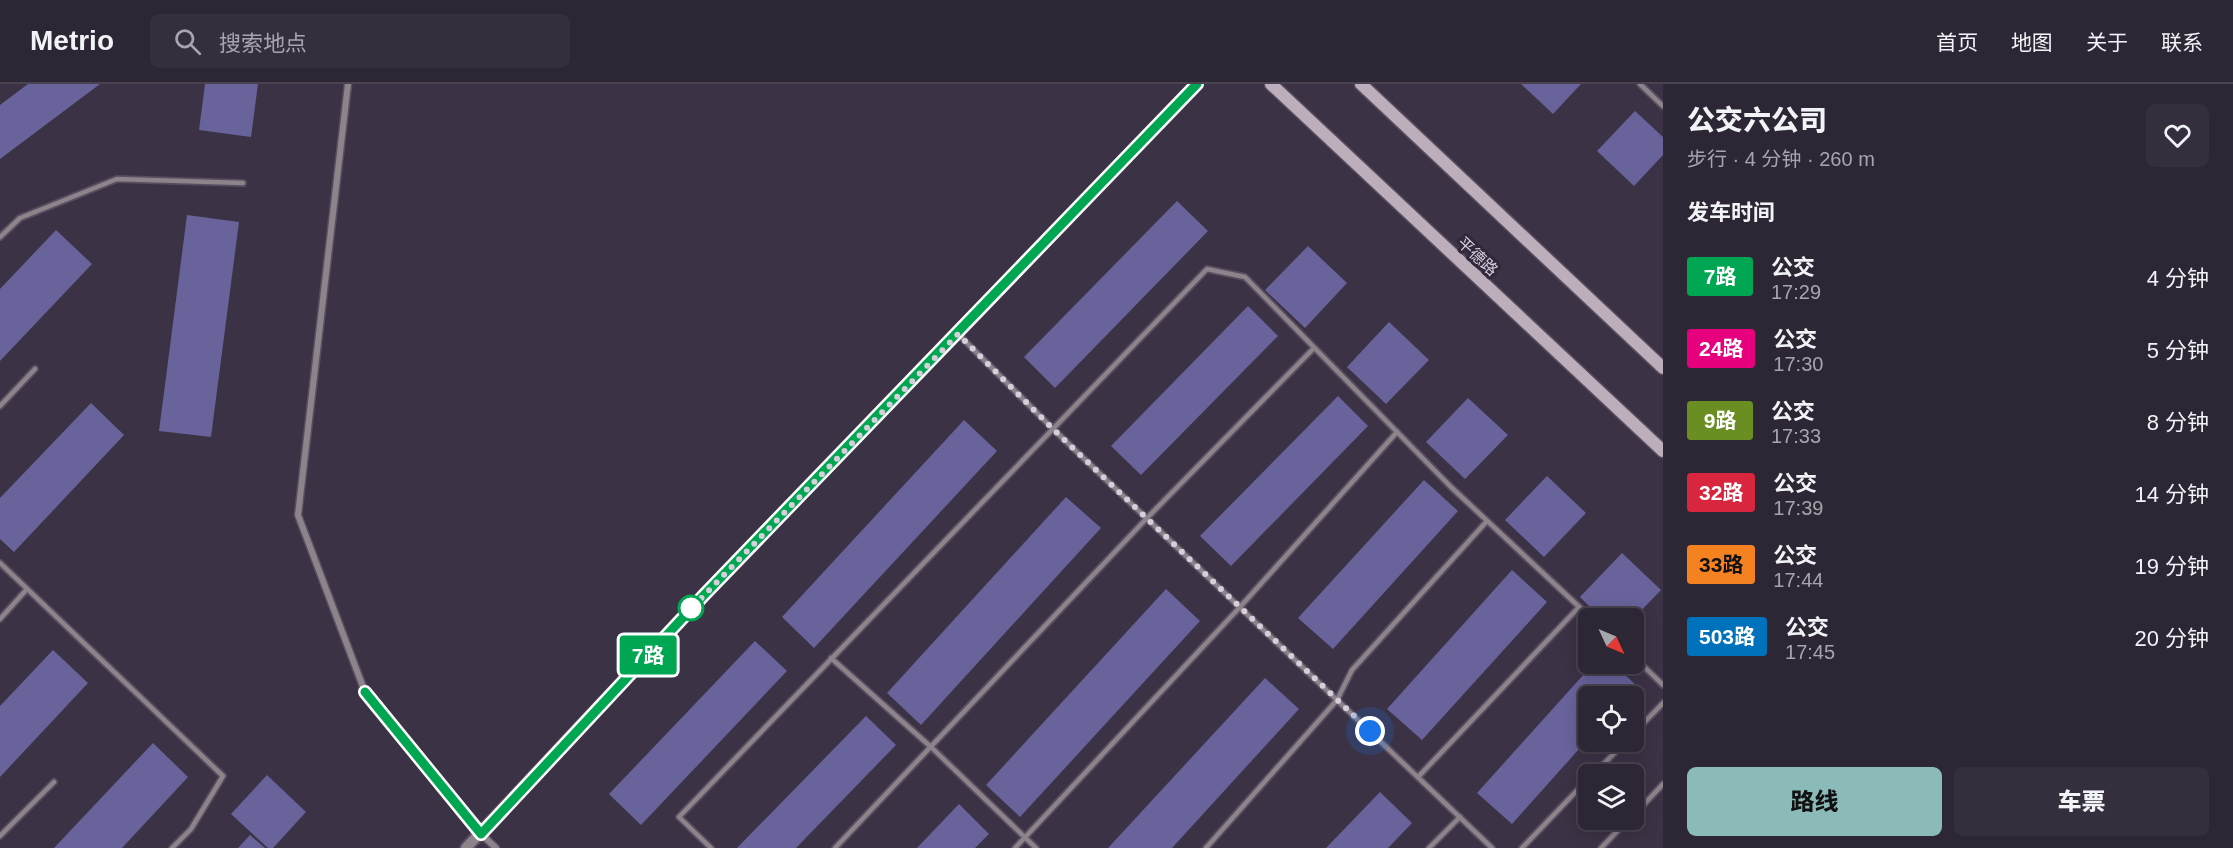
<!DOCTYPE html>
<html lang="zh">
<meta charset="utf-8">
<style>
:root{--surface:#2d2634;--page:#352e3c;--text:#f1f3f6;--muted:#a7a5ac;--line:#48434f;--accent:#8bbbb9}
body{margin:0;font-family:Helvetica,"Noto Sans SC",sans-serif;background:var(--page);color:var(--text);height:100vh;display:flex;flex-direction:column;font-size:22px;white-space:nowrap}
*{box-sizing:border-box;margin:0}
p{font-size:20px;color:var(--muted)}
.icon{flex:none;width:33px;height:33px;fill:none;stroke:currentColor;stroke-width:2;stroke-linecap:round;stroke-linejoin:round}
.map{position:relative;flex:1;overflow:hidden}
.details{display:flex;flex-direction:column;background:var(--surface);width:570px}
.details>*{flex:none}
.badge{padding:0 12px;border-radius:4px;font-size:21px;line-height:39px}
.needle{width:39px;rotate:134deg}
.fabs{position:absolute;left:1578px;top:524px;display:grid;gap:12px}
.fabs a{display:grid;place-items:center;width:66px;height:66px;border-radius:9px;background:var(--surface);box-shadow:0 3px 15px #0003,0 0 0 2px var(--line);font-size:30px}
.you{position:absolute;width:30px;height:30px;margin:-15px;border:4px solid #fff;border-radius:50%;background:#1a73e8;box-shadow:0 0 0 9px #1a73e833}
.map>.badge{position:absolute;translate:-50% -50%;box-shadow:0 0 0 3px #fff}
h2{padding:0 24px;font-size:22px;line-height:54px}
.round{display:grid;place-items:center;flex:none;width:63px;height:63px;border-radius:9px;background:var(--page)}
.summary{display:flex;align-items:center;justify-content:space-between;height:102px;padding:0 24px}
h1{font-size:28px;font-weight:800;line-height:45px}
.action{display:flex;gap:12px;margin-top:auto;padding:12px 24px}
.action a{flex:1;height:69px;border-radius:9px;background:var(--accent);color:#111;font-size:24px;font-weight:800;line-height:69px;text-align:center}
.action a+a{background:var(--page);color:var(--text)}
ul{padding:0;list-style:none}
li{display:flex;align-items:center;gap:18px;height:72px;padding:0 24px}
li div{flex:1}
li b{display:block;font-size:22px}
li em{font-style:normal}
li .badge{min-width:66px;font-weight:700;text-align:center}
header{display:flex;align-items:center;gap:36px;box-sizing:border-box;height:84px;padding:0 30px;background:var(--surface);border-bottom:2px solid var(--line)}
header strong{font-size:28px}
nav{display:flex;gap:33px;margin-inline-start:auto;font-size:21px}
.search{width:420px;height:54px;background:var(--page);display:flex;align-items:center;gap:15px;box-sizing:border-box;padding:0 21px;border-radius:9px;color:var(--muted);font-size:22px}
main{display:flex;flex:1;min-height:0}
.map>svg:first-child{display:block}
.building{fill:#68639b}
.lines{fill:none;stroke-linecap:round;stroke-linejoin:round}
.service-casing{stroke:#584e60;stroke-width:8}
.minor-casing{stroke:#584e60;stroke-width:9}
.tertiary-casing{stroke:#584e60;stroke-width:14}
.secondary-casing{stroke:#584e60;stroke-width:15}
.service{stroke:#8d838b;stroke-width:4.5}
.minor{stroke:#8d838b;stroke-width:6}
.tertiary{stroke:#8d838b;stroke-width:10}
.secondary{stroke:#bdaebb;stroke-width:12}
.line-casing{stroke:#fff;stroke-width:14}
.line{stroke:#00a651;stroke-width:9}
.walk{stroke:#d5cfdb;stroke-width:6;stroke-dasharray:0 10.8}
.stop-dot{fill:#fff;stroke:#00a651;stroke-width:3}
.labels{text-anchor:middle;stroke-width:6;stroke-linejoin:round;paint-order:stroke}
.street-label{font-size:16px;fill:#d5cfdb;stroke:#32283b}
</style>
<header>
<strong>Metrio</strong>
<div class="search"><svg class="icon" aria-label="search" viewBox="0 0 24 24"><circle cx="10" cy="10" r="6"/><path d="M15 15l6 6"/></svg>搜索地点</div>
<nav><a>首页</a><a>地图</a><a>关于</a><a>联系</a></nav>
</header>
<main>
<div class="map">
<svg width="1663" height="764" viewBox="0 0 1663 764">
<rect width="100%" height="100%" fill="#3c3245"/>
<g class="building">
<polygon points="28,0 100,0 0,75 0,21"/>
<polygon points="205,0 258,0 251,53 199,46"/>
<polygon points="1521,0 1581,0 1553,30"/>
<polygon points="1635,27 1663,53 1663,71 1634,102 1597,67"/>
<polygon points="1177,117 1208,147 1055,304 1024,273"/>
<polygon points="187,131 239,138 211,353 159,347"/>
<polygon points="56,146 92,180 0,277 0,205"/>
<polygon points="1308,162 1347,199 1305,244 1265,206"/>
<polygon points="1248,222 1278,252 1141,391 1111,362"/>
<polygon points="1389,238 1429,276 1386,320 1347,283"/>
<polygon points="1338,312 1368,342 1231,482 1200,452"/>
<polygon points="1468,314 1508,351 1465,395 1426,358"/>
<polygon points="91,319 124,351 14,468 0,455 0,414"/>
<polygon points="964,336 997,367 814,564 782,533"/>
<polygon points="1547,392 1586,429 1544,473 1505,436"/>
<polygon points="1424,396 1458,427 1333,565 1298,534"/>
<polygon points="1066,413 1101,444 921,641 887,609"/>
<polygon points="1622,469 1661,506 1634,534 1601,534 1580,513"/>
<polygon points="1512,486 1547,518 1422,656 1387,625"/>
<polygon points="1166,505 1200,537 1020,733 986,701"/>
<polygon points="755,557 787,587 641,741 609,710"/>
<polygon points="53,566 88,599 0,693 0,622"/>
<polygon points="1594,579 1612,579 1637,602 1627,612 1588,612 1588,655 1512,740 1477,709"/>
<polygon points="1265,594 1299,625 1172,764 1108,764"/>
<polygon points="866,632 896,661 796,764 737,764"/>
<polygon points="153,659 188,693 122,764 54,764"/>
<polygon points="267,691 306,728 273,764 268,764 231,730"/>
<polygon points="1380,708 1412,739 1388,764 1326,764"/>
<polygon points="959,720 989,750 975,764 917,764"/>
<polygon points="250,751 265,764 238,764"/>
</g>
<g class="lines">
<defs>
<g id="service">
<polyline points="1640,0 1663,22"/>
<polyline points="0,153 20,134 117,95 243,99"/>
<polyline points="958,250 1053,345 1492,764"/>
<polyline points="0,322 35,285"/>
<polyline points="0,479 223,692 191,745 172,764"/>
<polyline points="0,535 27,505"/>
<polyline points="1634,573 1663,601"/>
<polyline points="831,574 931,663 1036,764"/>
<polyline points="1634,649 1663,619"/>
<polyline points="1594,690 1626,657"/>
<polyline points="1418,693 1579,523"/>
<polyline points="1634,731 1663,700"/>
<polyline points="0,752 54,698"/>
<polyline points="711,764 679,733 1207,185 1245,193 1451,403 1591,534"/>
<polyline points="835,764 1147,434 1314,264"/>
<polyline points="1015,764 1240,523 1397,348"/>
<polyline points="1206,764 1337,616 1352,586 1487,437"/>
<polyline points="1429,764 1460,733"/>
<polyline points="1522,764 1588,695"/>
<polyline points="1601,764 1629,735"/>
</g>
<polyline id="minor" points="348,0 298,431 365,608 481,750 496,764"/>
<polyline id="tertiary" points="466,764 705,510 1197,0"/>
<g id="secondary">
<polyline points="1271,0 1663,367"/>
<polyline points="1361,0 1663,284"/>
</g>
</defs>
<use href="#service" class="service-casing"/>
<use href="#minor" class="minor-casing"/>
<use href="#tertiary" class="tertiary-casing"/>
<use href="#secondary" class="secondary-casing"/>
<use href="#service" class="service"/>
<use href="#minor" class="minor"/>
<use href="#tertiary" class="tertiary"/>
<use href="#secondary" class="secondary"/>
</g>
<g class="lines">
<defs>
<polyline id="line" points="365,608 481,750 705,510 1197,0"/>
</defs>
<use href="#line" class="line-casing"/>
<use href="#line" class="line"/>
<polyline class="walk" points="691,524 689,527 958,250 1053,345 1370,647"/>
</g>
<circle class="stop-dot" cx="691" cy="524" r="12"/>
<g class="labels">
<g class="street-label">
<text transform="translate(1478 172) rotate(43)" y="6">平德路</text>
</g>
</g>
</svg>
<div class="fabs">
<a><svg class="needle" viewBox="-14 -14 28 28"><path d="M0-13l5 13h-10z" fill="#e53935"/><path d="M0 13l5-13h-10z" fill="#a7a5ac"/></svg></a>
<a><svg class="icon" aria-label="locate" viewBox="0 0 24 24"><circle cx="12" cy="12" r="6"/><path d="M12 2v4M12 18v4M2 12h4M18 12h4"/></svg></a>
<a><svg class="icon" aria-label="layers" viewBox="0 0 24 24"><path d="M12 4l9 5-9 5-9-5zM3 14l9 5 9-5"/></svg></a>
</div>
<div class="you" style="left:1370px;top:647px"></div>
<b class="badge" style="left:648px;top:571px;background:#00a651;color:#fff">7路</b>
</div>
<section class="details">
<div class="summary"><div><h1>公交六公司</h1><p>步行 · 4 分钟 · 260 m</p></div><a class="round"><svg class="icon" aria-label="heart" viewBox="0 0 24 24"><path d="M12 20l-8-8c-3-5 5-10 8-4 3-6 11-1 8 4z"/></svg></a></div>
<h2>发车时间</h2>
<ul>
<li><span class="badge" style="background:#00a651;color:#fff">7路</span><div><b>公交</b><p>17:29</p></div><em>4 分钟</em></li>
<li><span class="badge" style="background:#e6007e;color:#fff">24路</span><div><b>公交</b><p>17:30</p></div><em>5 分钟</em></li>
<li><span class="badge" style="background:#6b8e23;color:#fff">9路</span><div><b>公交</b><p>17:33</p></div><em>8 分钟</em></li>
<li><span class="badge" style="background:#d7263d;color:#fff">32路</span><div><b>公交</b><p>17:39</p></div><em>14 分钟</em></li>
<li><span class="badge" style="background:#f58220;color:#111">33路</span><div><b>公交</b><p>17:44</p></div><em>19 分钟</em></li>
<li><span class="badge" style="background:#0072bc;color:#fff">503路</span><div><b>公交</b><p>17:45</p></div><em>20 分钟</em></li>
</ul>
<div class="action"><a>路线</a><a>车票</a></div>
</section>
</main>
